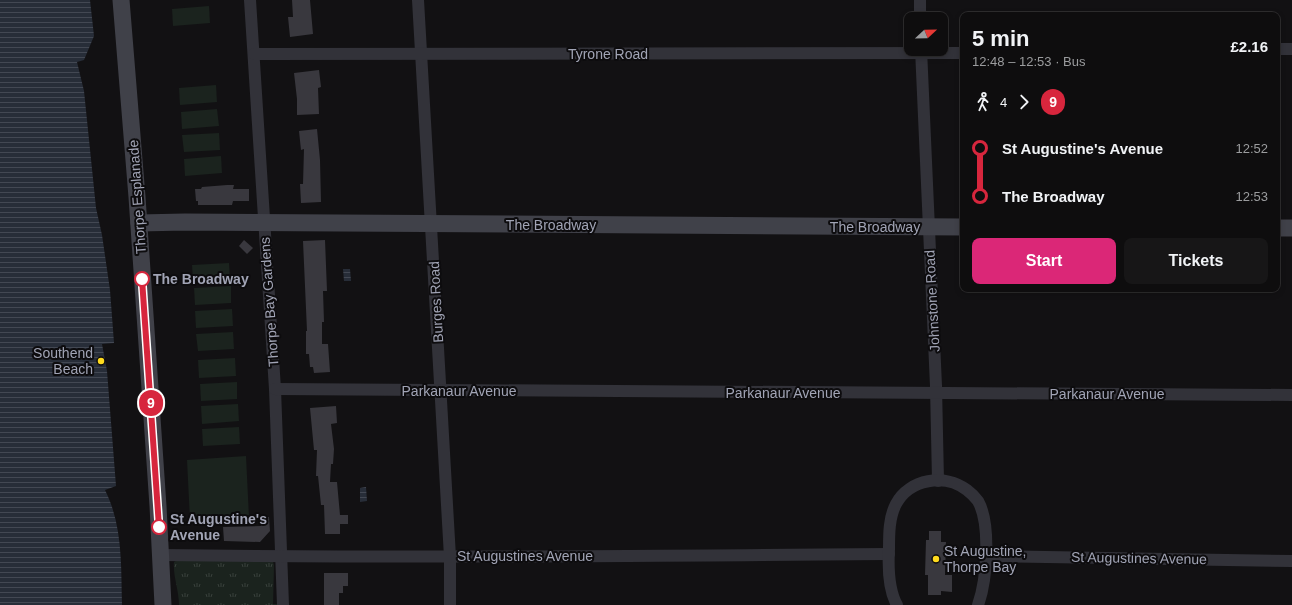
<!DOCTYPE html>
<meta charset="utf-8">
<style>
:root{--surface:#0e0d0e;--page:#171617;--text:#f1f3f6;--muted:#9b9c9e;--line:#2e2d2e;--accent:#db2777}
body{margin:0;font-family:Helvetica,sans-serif;background:var(--page);color:var(--text);height:100vh;display:flex;flex-direction:column;font-size:15px;white-space:nowrap}
*{box-sizing:border-box;margin:0}
p{font-size:13px;color:var(--muted)}
.icon{flex:none;width:22px;height:22px;fill:none;stroke:currentColor;stroke-width:2;stroke-linecap:round;stroke-linejoin:round}
.map{position:relative;flex:1;overflow:hidden}
.side{position:absolute;left:960px;top:12px;width:320px;height:280px;display:flex;flex-direction:column;background:var(--surface);border-radius:8px;box-shadow:0 2px 6px #0003,0 0 0 1px var(--line)}
.side>*{flex:none}
.badge{padding:0 8px;border-radius:13px;font-size:14px;line-height:26px}
.needle{width:26px;rotate:68deg}
.buttons{position:absolute;left:904px;top:12px;display:grid;gap:8px}
.buttons a{display:grid;place-items:center;width:44px;height:44px;border-radius:8px;background:var(--surface);box-shadow:0 2px 6px #0003,0 0 0 1px var(--line);font-size:20px}
.map>.badge{position:absolute;translate:-50% -50%;box-shadow:0 0 0 2px #fff}
.legs{display:flex;align-items:center;gap:6px;height:44px;padding:0 12px;font-size:13px}
.legs p{margin-inline-start:auto}
.headline{display:flex;align-items:center;justify-content:space-between;height:68px;padding:0 12px}
h1{font-size:22px;font-weight:700;line-height:30px}
.primary-button{display:flex;gap:8px;margin-top:auto;padding:8px 12px}
.primary-button a{flex:1;height:46px;border-radius:8px;background:var(--accent);color:#fff;font-size:16px;font-weight:700;line-height:46px;text-align:center}
.primary-button a+a{background:var(--page);color:var(--text)}
ul{padding:0 12px;list-style:none}
li{display:flex;align-items:center;gap:14px;height:48px;font-size:15px}
li i{display:grid;place-items:center;width:6px;height:100%;margin:0 5px;background:currentColor}
li i::after{content:'';width:10px;height:10px;margin:-5px;border:3px solid;border-radius:50%;background:var(--surface)}
li p{margin-inline-start:auto}
li:first-child i{background:linear-gradient(#0000 50%,currentColor 0)}
li:last-child i{background:linear-gradient(currentColor 50%,#0000 0)}
.map>svg:first-child{display:block}
.grass{fill:url(#grass-tufts)}
.garden{fill:#1b231e}
.water{fill:url(#water-rules)}
.building{fill:#39383e}
.lines{fill:none;stroke-linecap:round;stroke-linejoin:round}
.street{stroke:#323239;stroke-width:12}
.secondary{stroke:#404149;stroke-width:17}
.line-1-casing{stroke:#fff;stroke-width:9}
.line-1{stroke:#d7263d;stroke-width:6}
.stop-1-dot{fill:#fff;stroke:#d7263d;stroke-width:2}
.poi-dot{fill:#ffdb1e;stroke:#0d0c0e;stroke-width:1.5}
.labels{text-anchor:middle;stroke-width:4;stroke-linejoin:round;paint-order:stroke}
.street-label{font-size:14px;fill:#a1a4b5;stroke:#0d0c0e}
.stop-label{font-size:14px;font-weight:bold;fill:#a1a4b5;stroke:#0d0c0e;text-anchor:start}
.poi-label{font-size:14px;fill:#a1a4b5;stroke:#0d0c0e;text-anchor:end}
</style>
<div class="map">
<svg width="1292" height="605" viewBox="0 0 1292 605">
<defs>
<pattern id="grass-tufts" width="24" height="20" patternUnits="userSpaceOnUse"><rect width="24" height="20" fill="#1b231e"/><path d="M3 7l-1-3M5 7V3M7 7l1-3M15 17l-1-3M17 17v-4M19 17l1-3" fill="none" stroke="#39403c"/></pattern>
<pattern id="water-rules" width="6" height="5" patternUnits="userSpaceOnUse"><rect width="6" height="5" fill="#272d38"/><path d="M0 2.5h6" fill="none" stroke="#434853"/></pattern>
</defs>
<rect width="100%" height="100%" fill="#121113"/>
<path class="grass" d="M176,561H270L273,562L274,565L273,604H277V605H179C179,590 173,577 174,562Z"/>
<g class="garden">
<polygon points="209,6 210,23 173,26 172,9"/>
<polygon points="216,85 217,102 180,105 179,88"/>
<polygon points="217,109 219,126 182,129 181,112"/>
<polygon points="219,133 220,150 184,152 182,135"/>
<polygon points="221,156 222,173 185,176 184,159"/>
<polygon points="229,263 230,280 193,282 192,265"/>
<polygon points="231,286 231,303 195,305 194,288"/>
<polygon points="232,309 233,326 196,328 195,311"/>
<polygon points="233,332 234,349 198,351 196,334"/>
<polygon points="235,358 236,376 199,378 198,360"/>
<polygon points="237,382 237,399 201,401 200,384"/>
<polygon points="238,404 239,421 202,424 201,406"/>
<polygon points="239,427 240,444 203,446 202,429"/>
<polygon points="246,456 249,517 190,520 187,460"/>
</g>
<g class="water">
<path d="M0,0H90L94,36L84,60L77,62L84,91L96,208L102,235L110,290L114,343L102,344L107,371L116,486L105,490C123,526 121,566 122,605H0Z"/>
<polygon points="343,269 350,269 351,281 344,281"/>
<polygon points="366,487 367,501 360,502 360,488"/>
</g>
<g class="building">
<polygon points="292,0 310,0 313,34 290,37 288,17 293,17"/>
<polygon points="319,70 321,87 318,88 319,114 297,115 297,99 294,73"/>
<polygon points="317,129 320,160 321,202 301,203 300,184 303,184 304,149 301,150 299,131"/>
<polygon points="227,185 234,185 233,189 249,189 249,201 233,201 232,205 198,205 198,201 196,201 195,189 201,189 202,187"/>
<polygon points="244,240 253,248 247,254 239,246"/>
<polygon points="325,240 327,291 323,291 324,322 322,322 322,344 328,344 330,372 314,373 313,367 310,367 309,354 306,354 306,331 307,331 303,241"/>
<polygon points="336,406 337,423 331,424 334,449 333,464 331,464 330,482 337,482 340,515 348,515 348,524 340,524 340,534 325,534 324,505 321,505 318,476 316,476 317,450 314,450 310,408"/>
<polygon points="261,517 269,517 270,531 260,542 224,541 223,527 261,526"/>
<polygon points="929,531 941,531 941,542 946,542 945,575 952,575 952,592 941,591 941,595 928,595 928,575 925,575 926,540 929,540"/>
<polygon points="324,573 348,573 348,586 343,586 343,593 339,593 339,605 324,605"/>
</g>
<g class="lines">
<g class="street">
<polyline points="250,0 275,389 283,605"/>
<polyline points="418,0 450,557 450,605"/>
<polyline points="920,0 920,19"/>
<polyline points="921,49 936,386 938,481"/>
<polyline points="1277,49 1292,49"/>
<polyline points="254,54 963,53"/>
<polyline points="275,389 1292,395"/>
<path d="M161,555C404,558 646,556 889,554"/>
<polyline points="986,556 1292,561"/>
<path d="M897,605C888,589 888,567 889,549C889,534 889,517 896,504C909,479 945,473 967,490C971,493 975,497 978,501C991,524 987,580 978,605"/>
</g>
<g class="secondary">
<polyline points="121,0 137,197 158,506 163,605"/>
<polyline points="139,223 185,222 963,227"/>
<polyline points="1277,228 1292,228"/>
</g>
</g>
<g class="lines">
<defs>
<polyline id="line-1" points="142,279 159,527"/>
</defs>
<use href="#line-1" class="line-1-casing"/>
<use href="#line-1" class="line-1"/>
</g>
<g class="stop-1-dot">
<circle cx="142" cy="279" r="7"/>
<circle cx="159" cy="527" r="7"/>
</g>
<g class="poi-dot">
<circle cx="101" cy="361" r="4"/>
<circle cx="936" cy="559" r="4"/>
</g>
<g class="labels">
<g class="street-label">
<text x="608" y="59">Tyrone Road</text>
<text transform="translate(137 197) rotate(-94)" y="5">Thorpe Esplanade</text>
<text x="551" y="230">The Broadway</text>
<text x="875" y="232">The Broadway</text>
<text transform="translate(932 301) rotate(-93)" y="5">Johnstone Road</text>
<text transform="translate(269 302) rotate(-94)" y="5">Thorpe Bay Gardens</text>
<text transform="translate(436 302) rotate(-93)" y="5">Burges Road</text>
<text x="459" y="396">Parkanaur Avenue</text>
<text x="783" y="398">Parkanaur Avenue</text>
<text x="1107" y="399">Parkanaur Avenue</text>
<text x="525" y="561">St Augustines Avenue</text>
<text transform="translate(1139 558) rotate(1)" y="5">St Augustines Avenue</text>
</g>
<g class="stop-label">
<text x="153" y="284">The Broadway</text>
<text x="170" y="524">St Augustine's<tspan x="170" dy="16">Avenue</tspan></text>
</g>
<g class="poi-label">
<text x="93" y="358">Southend<tspan x="93" dy="16">Beach</tspan></text>
<text x="944" y="556" text-anchor="start">St Augustine,<tspan x="944" dy="16">Thorpe Bay</tspan></text>
</g>
</g>
</svg>
<div class="buttons">
<a><svg class="needle" viewBox="-14 -14 28 28"><path d="M0-13l5 13h-10z" fill="#e53935"/><path d="M0 13l5-13h-10z" fill="#9b9c9e"/></svg></a>
</div>
<b class="badge" style="left:151px;top:403px;background:#d7263d;color:#fff">9</b>
<section class="side">
<div class="headline"><div><h1>5 min</h1><p>12:48 – 12:53 · Bus</p></div><b>£2.16</b></div>
<div class="legs"><svg class="icon" aria-label="walk" viewBox="0 0 24 24"><circle cx="13" cy="4" r="2"/><path d="M13 8l-2 6 4 7M11 14l-3 7M7 12l3-4h3l4 4"/></svg>4<svg class="icon" aria-label="forward" viewBox="0 0 24 24"><path d="M9 5l7 7-7 7"/></svg><b class="badge" style="background:#d7263d;color:#fff">9</b></div>
<ul>
<li><i style="color:#d7263d"></i><b>St Augustine's Avenue</b><p>12:52</p></li>
<li><i style="color:#d7263d"></i><b>The Broadway</b><p>12:53</p></li>
</ul>
<div class="primary-button"><a>Start</a><a>Tickets</a></div>
</section>
</div>
